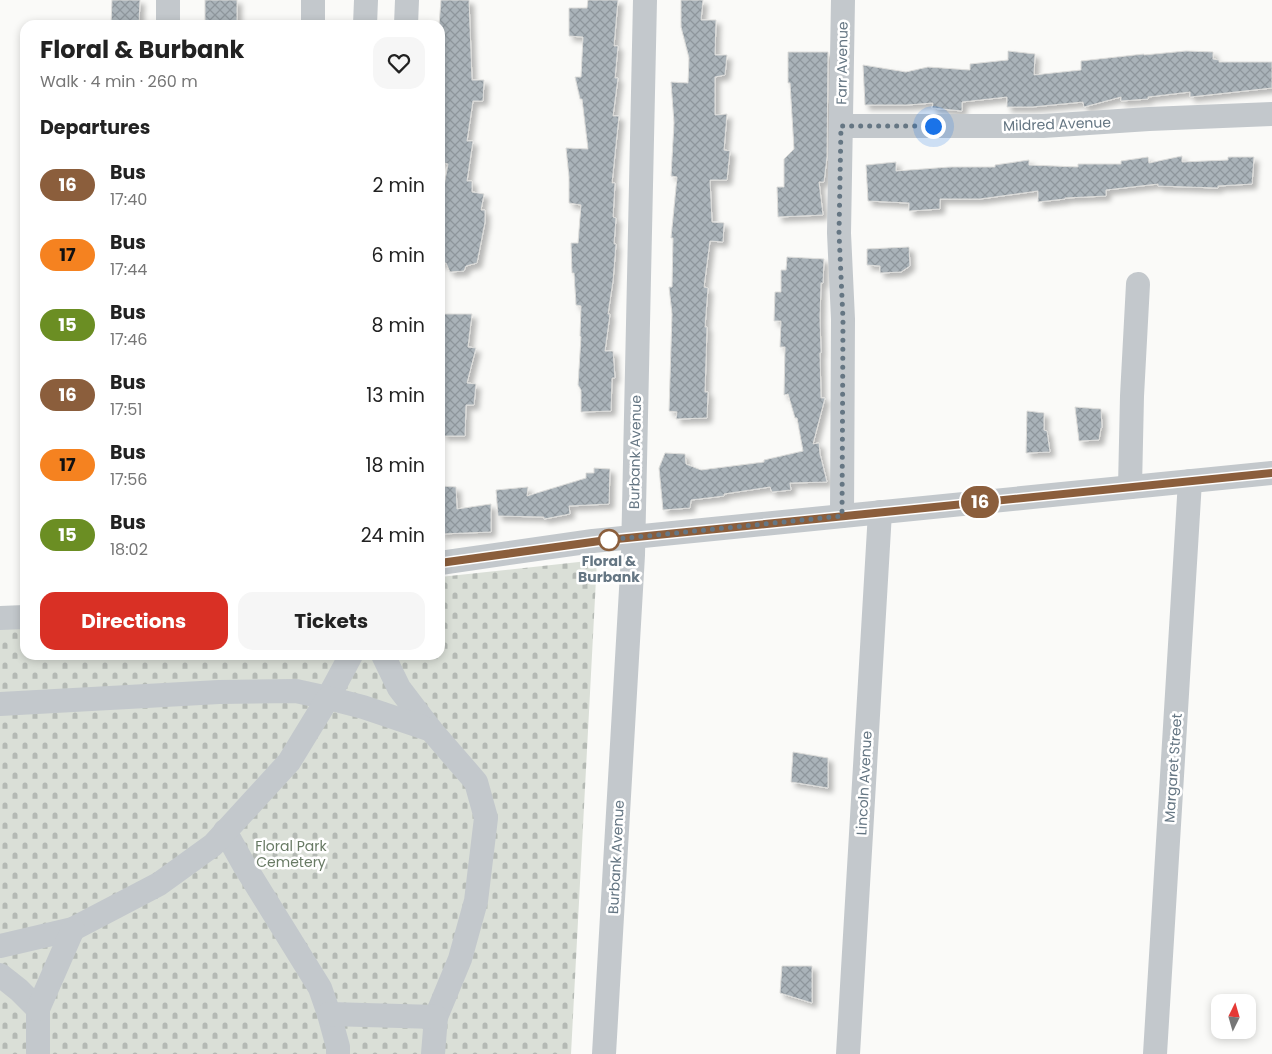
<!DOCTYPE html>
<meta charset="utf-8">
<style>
:root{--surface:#fff;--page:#f6f6f6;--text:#222;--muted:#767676;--accent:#d93025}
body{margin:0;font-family:Poppins,sans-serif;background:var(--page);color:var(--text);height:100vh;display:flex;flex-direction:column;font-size:19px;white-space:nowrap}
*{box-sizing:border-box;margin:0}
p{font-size:16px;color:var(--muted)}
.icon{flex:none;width:28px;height:28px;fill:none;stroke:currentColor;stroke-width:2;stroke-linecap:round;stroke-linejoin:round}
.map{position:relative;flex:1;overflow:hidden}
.panel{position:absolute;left:20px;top:20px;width:425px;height:640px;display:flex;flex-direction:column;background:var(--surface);border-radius:15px;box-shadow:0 2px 8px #0003}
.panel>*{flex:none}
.badge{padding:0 10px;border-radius:16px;font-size:18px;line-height:32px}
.needle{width:32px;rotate:5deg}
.buttons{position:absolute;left:1211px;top:994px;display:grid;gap:10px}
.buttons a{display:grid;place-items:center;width:45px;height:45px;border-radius:10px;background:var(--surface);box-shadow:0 2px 8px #0003;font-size:25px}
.you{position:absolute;width:25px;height:25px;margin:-12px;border:4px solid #fff;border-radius:50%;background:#1a73e8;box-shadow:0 0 0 8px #1a73e833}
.map>.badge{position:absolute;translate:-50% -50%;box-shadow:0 0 0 2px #fff}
h2{padding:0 20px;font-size:19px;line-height:45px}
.round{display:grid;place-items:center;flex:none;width:52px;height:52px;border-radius:15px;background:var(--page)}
.summary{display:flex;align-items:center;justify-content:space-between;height:85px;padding:0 20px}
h1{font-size:24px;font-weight:700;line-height:38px}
.action{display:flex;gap:10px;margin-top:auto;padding:10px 20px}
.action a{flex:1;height:58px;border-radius:15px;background:var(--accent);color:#fff;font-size:20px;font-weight:700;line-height:58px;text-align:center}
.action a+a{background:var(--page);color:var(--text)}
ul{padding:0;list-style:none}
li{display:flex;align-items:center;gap:15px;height:70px;padding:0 20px}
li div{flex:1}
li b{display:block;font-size:19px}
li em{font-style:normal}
li .badge{min-width:55px;font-weight:700;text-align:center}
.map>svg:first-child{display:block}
.cemetery{fill:url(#cemetery-stones)}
.building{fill:url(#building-cross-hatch);stroke:#dcdcda;filter:url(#shadow)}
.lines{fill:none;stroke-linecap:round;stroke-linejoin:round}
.minor{stroke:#c3c8cc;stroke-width:24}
.line-casing{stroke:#fff;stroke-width:11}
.line{stroke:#8b5e3c;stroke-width:8}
.walk{stroke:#657683;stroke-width:5;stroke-dasharray:0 9}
.stop-dot{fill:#fff;stroke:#8b5e3c;stroke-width:2.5}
.labels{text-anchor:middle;stroke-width:5;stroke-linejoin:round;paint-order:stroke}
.street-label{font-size:14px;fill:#657683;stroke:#fff}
.stop-label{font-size:14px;font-weight:bold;fill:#657683;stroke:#fff}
.park-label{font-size:14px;fill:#687a64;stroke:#fff}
</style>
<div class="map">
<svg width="1272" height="1054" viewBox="0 0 1272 1054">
<defs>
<pattern id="cemetery-stones" width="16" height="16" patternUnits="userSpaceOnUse" patternTransform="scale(1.25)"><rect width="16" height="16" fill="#dadfd7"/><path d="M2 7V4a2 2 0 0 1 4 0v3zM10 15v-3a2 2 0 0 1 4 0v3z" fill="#b4b9b4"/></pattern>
<pattern id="building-cross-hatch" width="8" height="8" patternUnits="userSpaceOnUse" patternTransform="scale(1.25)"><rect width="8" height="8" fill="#aab3b9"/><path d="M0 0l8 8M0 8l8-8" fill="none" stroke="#8e969c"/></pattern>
<filter id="shadow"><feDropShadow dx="4.5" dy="4.5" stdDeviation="2.5" flood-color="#0004"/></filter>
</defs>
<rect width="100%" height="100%" fill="#fafaf8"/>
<polygon class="cemetery" points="597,560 571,1054 0,1054 0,625 25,622 25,655 440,655 440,577"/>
<g class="building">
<polygon points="112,0 140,0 139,25 111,25"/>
<rect x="205" y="0" width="32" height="25"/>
<polygon points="441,0 469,0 472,80 484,80 483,101 473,101 467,141 473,141 467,181 472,181 472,192 484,194 481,210 485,210 485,222 477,263 466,266 464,271 450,272 446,263 440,263 440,191 443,191 448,164 440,162 440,25 439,25"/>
<polygon points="588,0 618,0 614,46 618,46 615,78 618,78 613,116 619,116 612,183 615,183 613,217 616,218 614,244 616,244 613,281 608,314 610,314 605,351 613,351 615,378 612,378 611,411 581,412 581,390 578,385 581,337 580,336 581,306 576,305 574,273 572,273 571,243 578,243 581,205 569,203 569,177 566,148 588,149 582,99 580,99 575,77 581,77 583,37 569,36 569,8 587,8"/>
<polygon points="681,0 703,0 701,20 716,20 715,55 727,55 725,75 715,77 715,115 727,114 724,150 730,151 727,180 710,180 712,222 724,223 723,242 710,241 704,287 708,288 705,327 707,327 705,392 708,392 707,418 676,419 677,412 669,411 672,314 669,287 672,287 673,238 671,238 677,177 671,176 674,123 671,82 688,83 689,58 681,27"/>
<polygon points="1008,51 1035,54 1034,75 1081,70 1081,61 1144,54 1144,55 1186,51 1213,52 1213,59 1219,60 1219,62 1272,62 1272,88 1190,97 1190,92 1148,97 1148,99 1121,101 1121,97 1084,107 1083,102 1032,107 1007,107 1007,97 962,102 962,111 932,108 933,103 907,105 865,105 863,65 906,72 928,67 970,70 970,64 1008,60"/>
<polygon points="788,52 828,52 827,157 824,182 819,182 823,215 778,217 777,187 784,187 784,159 794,149 790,83 788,83"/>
<polygon points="1182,156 1182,162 1228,160 1228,157 1254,157 1252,184 1218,186 1218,188 1158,186 1158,184 1106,190 1106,196 1065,198 1065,199 1038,202 1038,191 980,199 940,199 940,209 909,211 909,203 868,201 866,165 896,162 896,171 950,167 995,167 995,165 1029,160 1029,165 1078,167 1078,164 1121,164 1121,161 1148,157 1149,163"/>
<polygon points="909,247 910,266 901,272 880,273 880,266 867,265 867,249"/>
<polygon points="787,257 824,259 823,283 821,283 820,318 821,353 820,353 821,398 825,398 813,444 819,443 820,454 827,482 790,483 791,490 772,492 770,487 724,494 724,496 691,500 690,508 663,510 659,468 665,453 685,454 686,464 701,470 764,462 764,460 803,451 797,418 795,418 788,394 784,395 785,347 780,347 781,321 774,321 775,292 781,292 781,270 786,270"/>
<polygon points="440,314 472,314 468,347 476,348 467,383 476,384 474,405 466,405 465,436 444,436 440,428"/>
<polygon points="1075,407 1101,409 1102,428 1101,428 1099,440 1079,441"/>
<polygon points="1027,411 1044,413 1044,430 1047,431 1050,452 1026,453"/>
<polygon points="594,468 610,469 609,504 569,506 570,514 544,519 544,517 498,516 496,490 528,487 527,496 586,478 586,473 594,473"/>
<polygon points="440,486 456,487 457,509 491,504 491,532 440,534"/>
<polygon points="793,752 828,758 828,788 791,782"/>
<polygon points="782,966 812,966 812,1003 780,993"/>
</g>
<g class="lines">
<g class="minor">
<polyline points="168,25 168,0"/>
<polyline points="313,25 313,0"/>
<polyline points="365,25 366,0"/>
<polyline points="406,25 407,0"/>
<polyline points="841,126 1043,126 1149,119 1272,114"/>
<polyline points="1130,487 1132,396 1138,284"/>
<polyline points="842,516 843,319 839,233 843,0"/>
<polyline points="440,563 593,541 1272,473"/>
<polyline points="0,618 25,617"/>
<polyline points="383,655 399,688 431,730"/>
<polyline points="0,704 219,692 296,691 328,698 351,655"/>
<polyline points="225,831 244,865 320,988 329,1014 338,1047 338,1054"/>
<polyline points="0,946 73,929 159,884 213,845 289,762 328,698 363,707 431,730 476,782 486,818 476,901 460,959 436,1017 433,1054"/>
<polyline points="0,975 19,990 38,1009 38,1054"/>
<polyline points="38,1009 73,929"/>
<polyline points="329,1014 436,1017"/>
<polyline points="604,1054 633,555 645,0"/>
<polyline points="848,1054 880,512"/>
<polyline points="1155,1054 1190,481"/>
</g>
</g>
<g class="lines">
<defs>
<polyline id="line" points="440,563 607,540 1272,473"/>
</defs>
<use href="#line" class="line-casing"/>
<use href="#line" class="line"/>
<polyline class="walk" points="609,540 607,540 842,516 843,319 839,233 841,126 933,126"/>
</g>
<circle class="stop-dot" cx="609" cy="540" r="10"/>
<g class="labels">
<g class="street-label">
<text transform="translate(842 63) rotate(-89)" y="5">Farr Avenue</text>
<text transform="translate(1057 124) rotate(-2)" y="5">Mildred Avenue</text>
<text transform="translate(635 452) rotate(-89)" y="5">Burbank Avenue</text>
<text transform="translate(1173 768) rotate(-86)" y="5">Margaret Street</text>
<text transform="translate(864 783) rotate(-87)" y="5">Lincoln Avenue</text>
<text transform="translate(616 857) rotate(-87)" y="5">Burbank Avenue</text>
</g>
<g class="stop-label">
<text x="609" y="566">Floral &amp;<tspan x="609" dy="16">Burbank</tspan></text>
</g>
<g class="park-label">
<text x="291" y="851">Floral Park<tspan x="291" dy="16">Cemetery</tspan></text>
</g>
</g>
</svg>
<div class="buttons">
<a><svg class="needle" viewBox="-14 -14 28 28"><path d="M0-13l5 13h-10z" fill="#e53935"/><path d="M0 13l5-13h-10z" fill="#767676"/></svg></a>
</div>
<div class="you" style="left:933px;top:126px"></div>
<b class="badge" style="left:980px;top:502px;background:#8b5e3c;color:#fff">16</b>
<section class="panel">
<div class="summary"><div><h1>Floral &amp; Burbank</h1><p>Walk · 4 min · 260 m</p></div><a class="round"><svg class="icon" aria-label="heart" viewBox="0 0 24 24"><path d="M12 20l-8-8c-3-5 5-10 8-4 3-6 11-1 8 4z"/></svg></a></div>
<h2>Departures</h2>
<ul>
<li><span class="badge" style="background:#8b5e3c;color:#fff">16</span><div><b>Bus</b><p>17:40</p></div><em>2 min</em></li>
<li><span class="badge" style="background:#f58220;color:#111">17</span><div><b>Bus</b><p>17:44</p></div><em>6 min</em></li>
<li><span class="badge" style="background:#6b8e23;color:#fff">15</span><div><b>Bus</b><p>17:46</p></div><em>8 min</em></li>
<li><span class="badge" style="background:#8b5e3c;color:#fff">16</span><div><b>Bus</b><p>17:51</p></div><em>13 min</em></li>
<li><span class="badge" style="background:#f58220;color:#111">17</span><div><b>Bus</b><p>17:56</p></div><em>18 min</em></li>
<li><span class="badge" style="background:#6b8e23;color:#fff">15</span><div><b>Bus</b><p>18:02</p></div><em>24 min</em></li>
</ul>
<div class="action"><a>Directions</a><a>Tickets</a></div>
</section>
</div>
